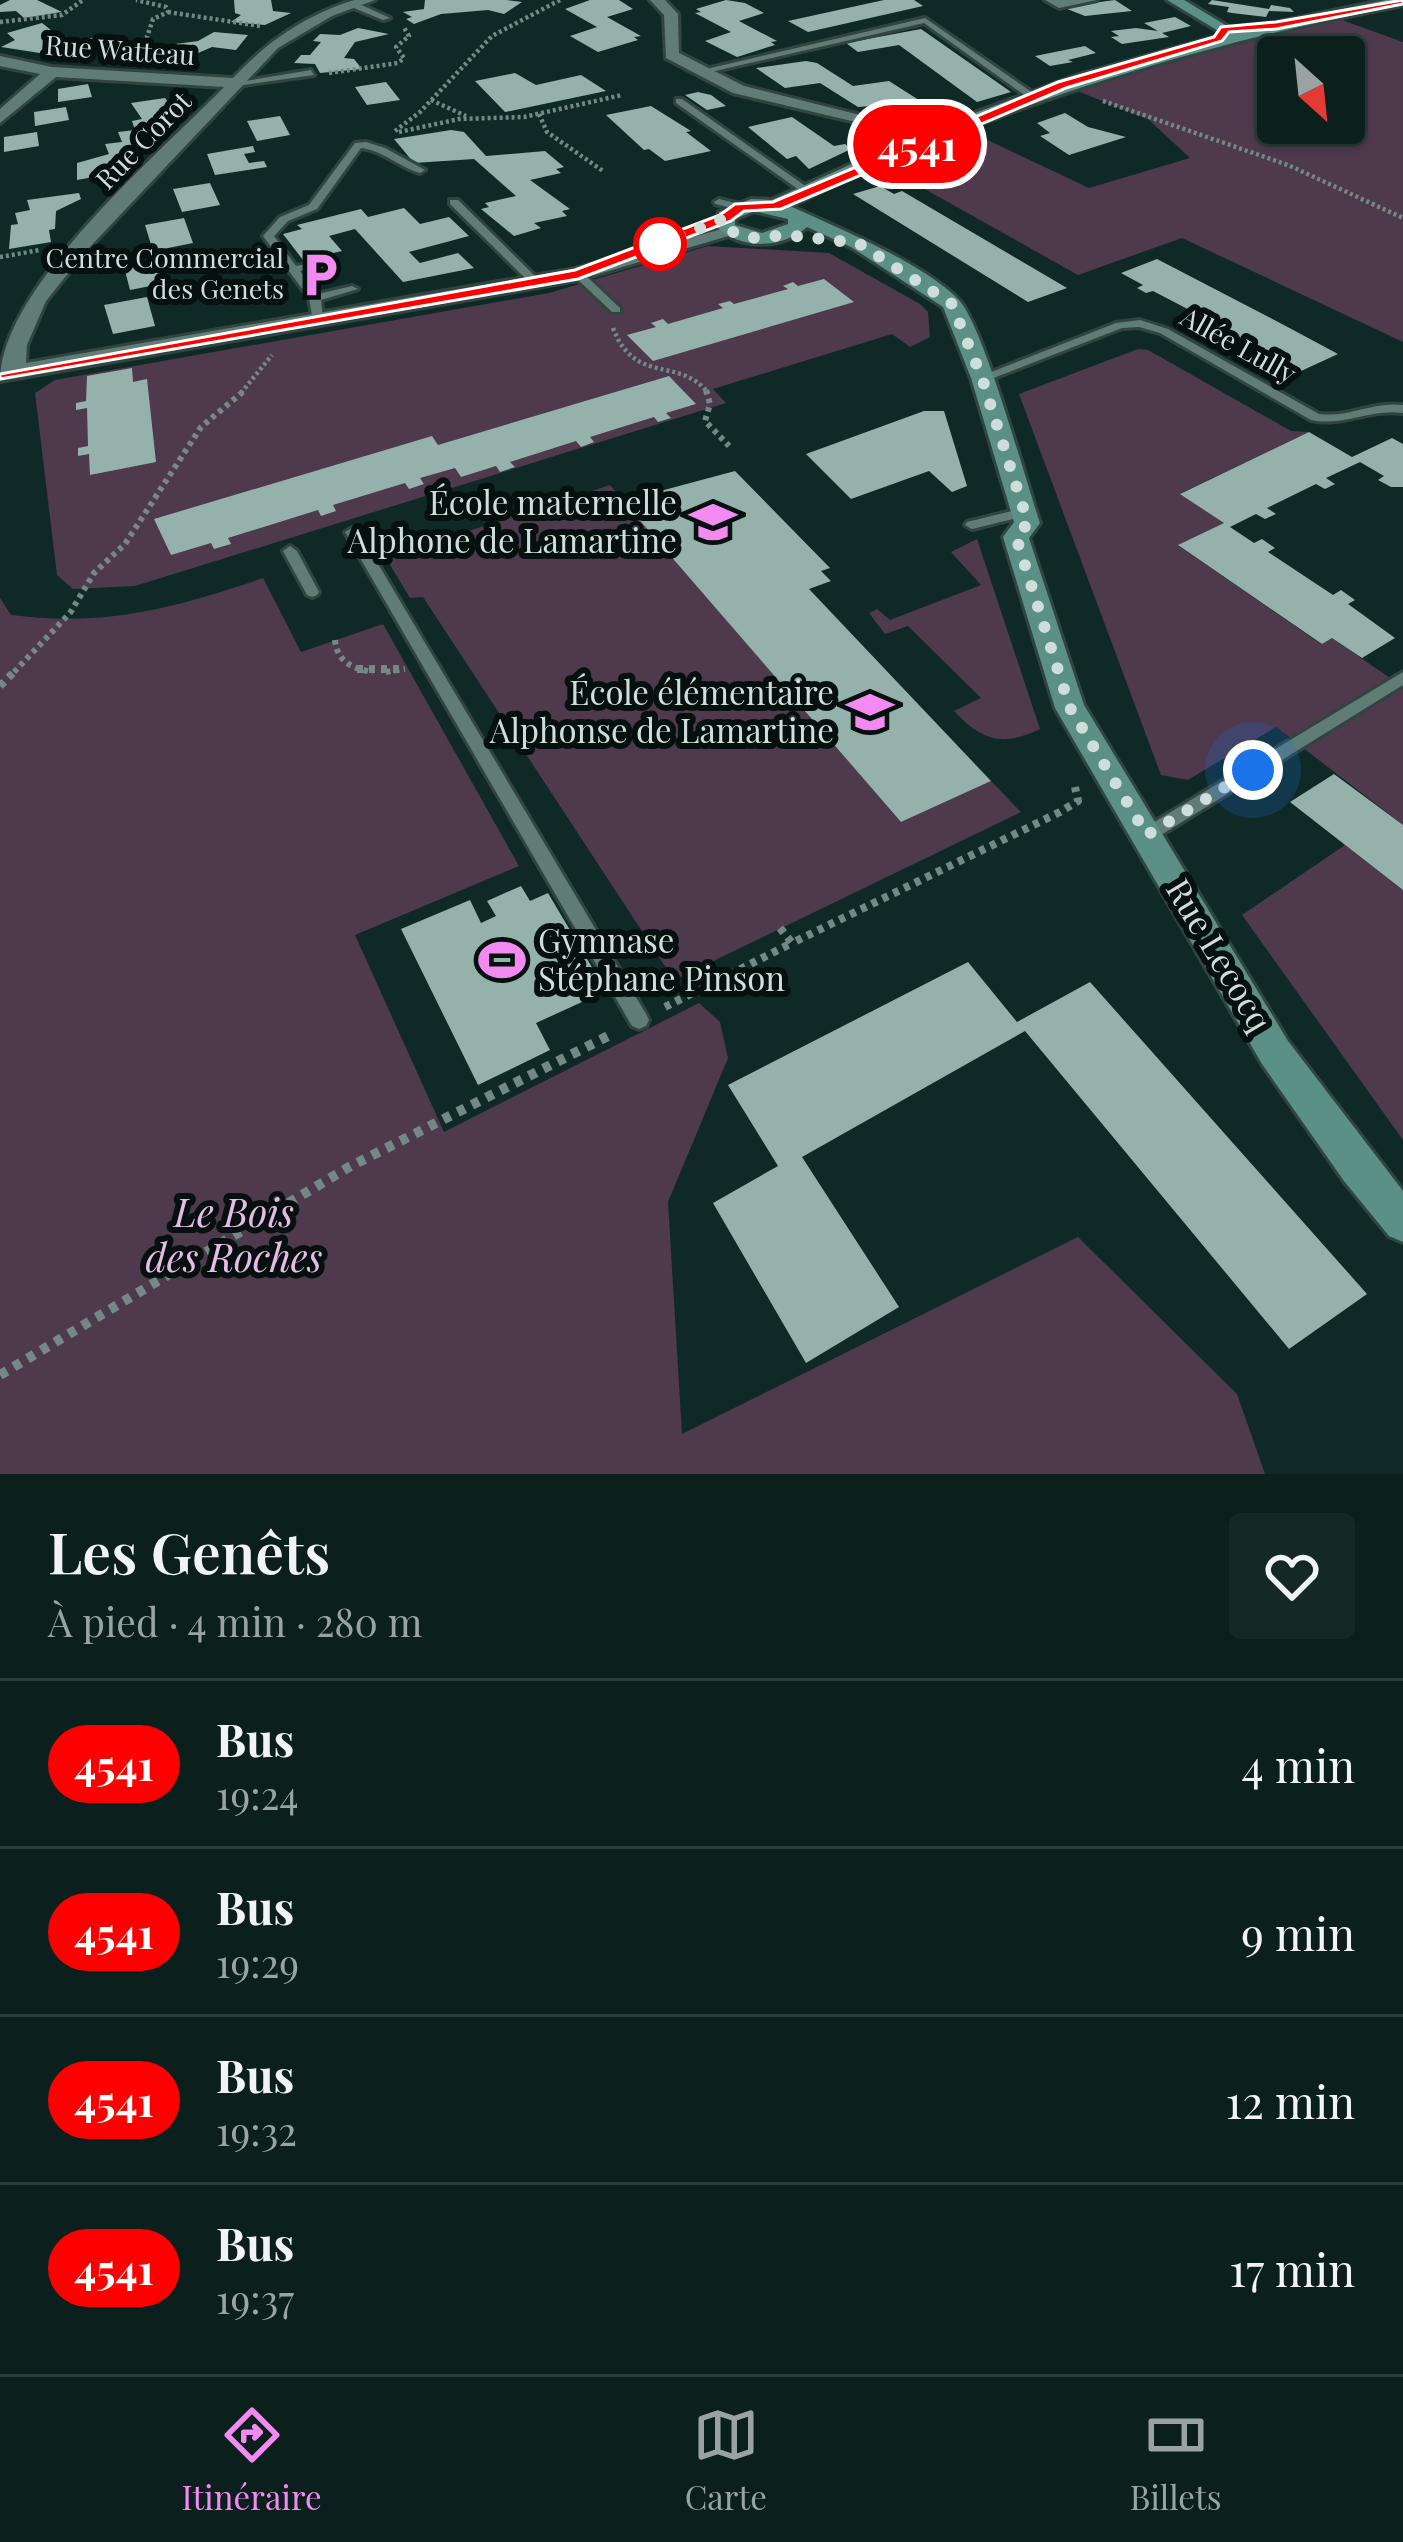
<!DOCTYPE html>
<html lang="fr">
<meta charset="utf-8">
<style>
:root{--surface:#0b201c;--page:#142825;--text:#f1f3f6;--muted:#9aa3a3;--line:#2b3e3b;--accent:#f38af2}
body{margin:0;font-family:"Playfair Display",serif;background:var(--page);color:var(--text);height:100vh;display:flex;flex-direction:column;font-size:45px;white-space:nowrap}
*{box-sizing:border-box;margin:0}
p{font-size:39px;color:var(--muted)}
.icon{flex:none;width:66px;height:66px;fill:none;stroke:currentColor;stroke-width:2;stroke-linecap:round;stroke-linejoin:round}
.map{position:relative;height:1474px;overflow:hidden}
.panel{display:flex;flex-direction:column;background:var(--surface);flex:1}
.panel>*{flex:none}
.badge{padding:0 24px;border-radius:39px;font-size:42px;line-height:78px}
.needle{width:78px;rotate:153deg}
.controls{position:absolute;left:1257px;top:36px;display:grid;gap:24px}
.controls a{display:grid;place-items:center;width:108px;height:108px;border-radius:12px;background:var(--surface);box-shadow:0 3px 9px #0004,0 0 0 3px var(--line);font-size:60px}
.you{position:absolute;width:60px;height:60px;margin:-30px;border:9px solid #fff;border-radius:50%;background:#1a73e8;box-shadow:0 0 0 18px #1a73e833}
.map>.badge{position:absolute;translate:-50% -50%;box-shadow:0 0 0 6px #fff}
.round{display:grid;place-items:center;flex:none;width:126px;height:126px;border-radius:12px;background:var(--page)}
.head{display:flex;align-items:center;justify-content:space-between;height:204px;padding:0 48px}
h1{font-size:57px;font-weight:600;line-height:90px}
ul{padding:0;list-style:none}
li{display:flex;align-items:center;gap:36px;height:168px;padding:0 48px;border-top:3px solid var(--line)}
li div{flex:1}
li b{display:block;font-size:45px}
li em{font-style:normal}
li .badge{min-width:132px;font-weight:700;text-align:center}
.tabs{display:flex;justify-content:space-around;align-items:center;height:168px;border-top:3px solid var(--line);background:var(--surface);font-size:33px;color:var(--muted)}
.tabs a{display:grid;justify-items:center;gap:6px}
.tabs .active{color:var(--accent)}
.map>svg:first-child{display:block}
.green{fill:#4e394d;fill-rule:evenodd}
.building{fill:#94b2ab}
.lines{fill:none;stroke-linecap:round;stroke-linejoin:round}
.lane-casing{stroke:#324440;stroke-width:6}
.street-casing{stroke:#324440;stroke-width:6}
.secondary-casing{stroke:#324440;stroke-width:6}
.path-far3{stroke:#748985;stroke-width:4.5;stroke-dasharray:3 3;stroke-linecap:butt}
.path-far2{stroke:#748985;stroke-width:6;stroke-dasharray:4.5 4.5;stroke-linecap:butt}
.path-far1{stroke:#748985;stroke-width:8;stroke-dasharray:6 6;stroke-linecap:butt}
.path{stroke:#748985;stroke-width:10;stroke-dasharray:8 8;stroke-linecap:butt}
.lane{fill:#5f7c76;fill-rule:evenodd}
.street{fill:#5f7c76;fill-rule:evenodd}
.secondary{fill:#5a9086;fill-rule:evenodd}
.line{fill:#f00;stroke:#fff;stroke-width:3}
.walk{stroke:#cfdedb;stroke-width:12;stroke-dasharray:0 21.6}
.stop-dot{fill:#fff;stroke:#f00;stroke-width:6}
.labels{text-anchor:middle;stroke-width:12;stroke-linejoin:round;paint-order:stroke}
.far-street-label{font-size:27px;fill:#cfdedb;stroke:#06100e}
.far-poi-label{font-size:27px;fill:#cfdedb;stroke:#06100e;text-anchor:end}
.poi-label{font-size:33px;fill:#cfdedb;stroke:#06100e;text-anchor:end}
.street-label{font-size:33px;fill:#cfdedb;stroke:#06100e}
.near-park-label{font-size:39px;font-style:italic;fill:#e8bae6;stroke:#06100e}
</style>
<div class="map">
<svg width="1403" height="1474" viewBox="0 0 1403 1474">
<rect width="100%" height="100%" fill="#0f2a26"/>
<g class="green">
<path d="M1325,14L1403,42V342L1182,238L1078,275L889,169L977,135L1089,188L1190,158L1148,119L1062,85ZM1278,57H1344V123H1278Z"/>
<polygon points="708,246 829,253 920,304 928,312 930,337 910,347 892,334 713,389 726,403 135,586 73,589 57,575 35,393 55,380 549,293"/>
<polygon points="1138,349 1148,350 1291,431 1309,432 1181,493 1224,523 1179,546 1321,644 1332,638 1403,687 1403,825 1276,727 1188,780 1161,775 1019,394"/>
<polygon points="610,485 901,822 991,781 1021,812 674,980 423,597 410,598 386,558"/>
<path d="M977,539L1040,729C1002,747 982,741 954,711L981,698L908,626L885,634L869,613L877,609L890,620L981,585L951,552Z"/>
<path d="M263,578L301,652L383,624L519,866L355,935L444,1132L699,1003L720,1022L728,1058L668,1202L682,1434L1078,1237L1237,1394L1265,1474H0V598L11,615C105,627 175,608 263,578Z"/>
<polygon points="1345,845 1403,890 1403,1140 1242,915"/>
</g>
<g class="building">
<polygon points="10,0 37,0 62,12 24,18 16,11 0,12 0,5"/>
<polygon points="234,0 271,0 273,11 291,13 265,25 231,22 241,15 235,13"/>
<polygon points="425,0 507,0 522,2 504,14 488,10 441,14 414,24 406,19 412,17 403,12 424,9"/>
<polygon points="590,0 619,0 633,9 607,17 641,36 634,37 638,40 598,52 570,36 597,27 565,9"/>
<polygon points="726,0 745,3 764,13 739,21 777,41 771,42 775,45 737,57 705,41 731,32 695,13 701,12 696,9"/>
<polygon points="914,0 923,6 808,32 788,21 884,0"/>
<polygon points="1115,0 1132,11 1085,16 1062,7"/>
<polygon points="1212,0 1269,9 1271,5 1290,8 1294,12 1269,11 1266,17 1232,13 1227,12 1229,7 1208,4"/>
<polygon points="1175,17 1191,26 1162,33 1169,37 1122,44 1111,37 1119,36 1111,31 1136,28 1158,31 1144,23"/>
<polygon points="42,23 51,30 49,33 81,39 119,35 107,48 85,48 66,57 1,47 15,40 7,33"/>
<polygon points="358,28 389,34 355,42 344,58 354,59 362,69 320,73 315,64 294,63 301,55 310,55 321,42 313,41 320,34 340,35"/>
<polygon points="921,29 1011,92 977,102 899,45 858,52 846,43"/>
<polygon points="214,32 248,35 236,50 212,47 166,67 152,60 128,64 128,57 121,58 122,51 198,41"/>
<polygon points="1085,46 1096,53 1068,60 1073,62 1050,66 1035,56"/>
<polygon points="806,61 817,63 853,86 889,81 922,102 858,107 820,83 785,88 756,68"/>
<polygon points="515,73 536,85 581,75 606,91 505,112 475,81"/>
<polygon points="386,82 400,100 367,105 355,87"/>
<polygon points="88,84 92,97 58,102 58,89"/>
<polygon points="698,92 711,95 726,106 707,110 685,95"/>
<polygon points="165,98 178,114 166,115 170,124 154,127 158,136 141,138 145,148 127,151 130,160 111,163 115,173 77,180 77,163 109,154 105,144 122,142 118,132 135,130 132,121 142,119 131,103"/>
<polygon points="651,106 691,131 686,132 711,151 665,161 649,149 644,150 606,115"/>
<polygon points="66,107 69,120 35,126 34,112"/>
<polygon points="1065,113 1088,127 1126,137 1069,155 1040,136 1050,133 1037,123"/>
<polygon points="280,116 290,135 257,141 247,121"/>
<polygon points="792,117 834,146 845,144 851,149 809,169 796,156 787,159 748,127"/>
<polygon points="451,130 464,132 486,156 545,151 564,167 556,169 561,173 530,180 570,209 562,211 567,216 534,223 541,228 514,236 481,209 489,207 485,203 516,196 474,159 414,163 394,139"/>
<polygon points="37,132 39,146 4,152 4,137"/>
<polygon points="253,146 255,152 244,154 249,163 264,161 267,167 215,175 207,154"/>
<polygon points="210,183 220,205 182,212 173,189"/>
<polygon points="880,186 894,194 902,191 1067,288 1028,302 853,194"/>
<polygon points="79,193 81,199 56,211 55,229 49,230 51,242 9,249 11,225 18,224 15,213 30,210 27,200"/>
<polygon points="404,208 420,224 449,217 469,236 409,252 420,263 458,253 474,268 403,282 355,229 329,236 342,251 303,260 283,234 302,229 297,225 361,209 368,217"/>
<polygon points="184,218 193,243 153,251 145,225"/>
<polygon points="163,256 171,282 130,290 123,263"/>
<polygon points="1157,259 1282,324 1338,354 1301,371 1273,356 1267,359 1256,353 1262,350 1211,322 1205,325 1194,319 1201,316 1153,291 1146,293 1137,288 1143,285 1121,273"/>
<polygon points="824,279 854,302 653,361 627,335 656,327 651,323 663,319 668,324 723,308 718,304 730,301 734,304 788,289 783,286 793,282 798,286"/>
<polygon points="147,297 155,326 113,334 104,305"/>
<polygon points="132,368 133,382 147,379 156,462 90,475 89,454 78,456 78,448 88,446 87,408 76,410 76,403 86,401 87,376"/>
<polygon points="669,376 696,404 666,413 671,418 658,422 654,417 590,437 594,442 581,447 576,441 510,462 515,467 500,472 496,466 461,477 455,468 420,478 424,484 409,489 405,483 333,505 336,511 321,516 318,510 228,538 231,544 214,549 211,543 171,555 154,519 432,436 438,445"/>
<polygon points="924,411 944,411 967,486 952,492 929,471 851,499 806,454"/>
<polygon points="1309,432 1352,457 1392,438 1403,444 1403,487 1391,487 1378,480 1384,476 1360,462 1326,478 1335,484 1325,489 1316,484 1267,508 1276,514 1265,519 1256,514 1230,527 1254,543 1262,539 1275,548 1268,552 1333,595 1341,590 1355,600 1348,604 1395,638 1362,658 1332,638 1322,644 1178,545 1224,523 1180,494"/>
<polygon points="735,471 830,568 821,571 831,581 809,589 991,781 901,822 623,501"/>
<polygon points="1334,774 1403,825 1403,890 1290,802"/>
<polygon points="521,886 530,901 548,893 606,991 536,1023 550,1050 478,1085 401,929 470,900 481,923 496,916 487,901"/>
<polygon points="968,962 1017,1022 1090,982 1367,1294 1289,1349 1025,1031 802,1157 899,1307 806,1363 713,1203 778,1166 728,1085"/>
</g>
<g class="lines">
<defs>
<g id="lane">
<polygon points="349,2 355,2 390,18 383,20 349,6"/>
<polygon points="925,18 1036,95 1036,99 1030,99 924,23 702,74 698,71"/>
<polygon points="311,70 314,75 237,86 233,83"/>
<polygon points="676,99 682,99 811,190 802,192 676,103"/>
<path d="M366,142L385,148L425,170L420,173C399,167 382,150 361,148L317,209L288,221L274,236L296,266L333,259V263L300,271L318,294L352,286L358,289L321,300L323,319L313,321L309,298L263,236L280,217L309,205L355,143Z"/>
<polygon points="719,199 744,205 745,207 740,210 715,204 714,202"/>
<polygon points="450,200 458,200 539,280 539,284 531,284 450,204"/>
<polygon points="574,272 582,272 620,308 620,312 612,312 574,276"/>
<path d="M1140,320L1168,329L1319,414C1348,418 1374,401 1403,405V413C1371,408 1343,427 1311,420L1160,333L1139,327L1122,328L986,381L982,382L976,378L1116,323Z"/>
<polygon points="1024,508 1029,509 1029,515 972,529 965,525 967,522"/>
<polygon points="352,528 359,532 646,1014 649,1020 646,1026 639,1029 632,1026 345,532"/>
<polygon points="290,546 297,551 319,592 317,595 312,597 307,595 283,551"/>
<polygon points="1403,672 1403,685 1153,840 1141,840 1138,835 1141,830"/>
</g>
<g id="street">
<path d="M354,0H375L332,16L278,48L87,250L46,301L27,345L26,363L575,269L733,226L742,232L578,280L0,381C0,288 158,155 224,87L56,77L0,123V109L40,74L0,66V56L52,67L233,78C268,41 304,16 354,0Z"/>
<polygon points="650,0 665,0 678,14 679,53 744,86 944,136 936,141 733,93 666,58 664,15"/>
<polygon points="1045,0 1097,0 1059,8"/>
</g>
<g id="secondary">
<polygon points="1167,0 1184,0 1232,29 1220,32"/>
<path d="M1386,0H1403V5C1189,46 986,110 790,206C838,228 921,262 958,299C983,323 1026,482 1040,523L1029,538L1084,705L1288,1041L1403,1191V1242L1389,1236L1344,1181L1262,1064L1055,708L1003,537L1014,522L971,378L943,307L851,247L807,227C782,249 741,250 717,227L719,212L751,199L772,200L920,133L1076,76L1241,30ZM754,211L788,219V224L762,233L735,225V219Z"/>
</g>
</defs>
<use href="#lane" class="lane-casing"/>
<use href="#street" class="street-casing"/>
<use href="#secondary" class="secondary-casing"/>
<g class="path-far3">
<polyline points="168,12 260,26"/>
<polyline points="0,22 62,15 83,0"/>
<polyline points="118,50 147,37 153,19 168,12 166,7 136,0"/>
<polyline points="329,73 398,63 404,58 396,47 409,36 403,26"/>
<polyline points="431,100 466,116"/>
<polyline points="1103,101 1288,165 1403,218"/>
<polyline points="539,114 547,132 603,171"/>
<polyline points="395,131 420,112 492,36 560,0"/>
<polyline points="399,132 459,119 524,117 622,95"/>
<polyline points="0,257 40,250"/>
<path d="M613,328C635,386 680,356 708,393"/>
<polyline points="241,393 272,355"/>
</g>
<g class="path-far2">
<polyline points="706,390 710,404 705,421 729,446"/>
<path d="M335,640C337,662 353,669 373,672"/>
<polyline points="14,672 70,613 94,573 125,544 201,427 245,390"/>
<polyline points="386,672 405,669"/>
</g>
<g class="path-far1">
<polyline points="357,669 405,669"/>
<polyline points="0,686 17,669"/>
<polyline points="780,928 792,943 1060,812 1078,801 1075,787"/>
<polyline points="665,1007 792,943"/>
</g>
<polyline class="path" points="0,1375 349,1167 614,1033"/>
<use href="#lane" class="lane"/>
<use href="#street" class="street"/>
<use href="#secondary" class="secondary"/>
</g>
<polygon class="line" points="1403,0 1403,4 1276,29 1229,32 1222,41 1066,88 781,209 744,211 731,221 578,279 0,379 0,374 575,270 720,215 735,204 773,202 1058,82 1214,37 1221,27 1276,22"/>
<g class="lines">
<polyline class="walk" points="660,244 725,218 733,232 752,238 786,235 858,243 952,304 982,378 1028,523 1016,537 1070,708 1147,835 1253,770"/>
</g>
<defs>
<symbol id="parking-bare" viewBox="-9 -9 18 18"><path d="M-3.5-5.5H1a3.5 3.5 0 0 1 0 7H-1V5.5H-3.5ZM-1-3.4V-.6H.8a1.4 1.4 0 0 0 0-2.8Z" fill="#f38af2" stroke="#06100e" stroke-width="2.5" paint-order="stroke"/></symbol>
<symbol id="school-bare" viewBox="-9 -9 18 18"><path d="M0-5L7-2L0 1L-7-2ZM-4 1L0 2.5L4 1V4Q0 6-4 4Z" fill="#f38af2" stroke="#06100e" stroke-width="2.5" paint-order="stroke"/></symbol>
<symbol id="stadium-bare" viewBox="-9 -9 18 18"><path d="M0-5a6.5 5 0 1 0 0 10a6.5 5 0 1 0 0-10ZM-3.5-1.8h7v3.6h-7Z" fill="#f38af2" stroke="#06100e" stroke-width="2.5" paint-order="stroke"/></symbol>
</defs>
<g fill-rule="evenodd">
<use href="#parking-bare" x="287" y="242" width="66" height="66"/>
<use href="#school-bare" x="680" y="489" width="66" height="66"/>
<use href="#school-bare" x="837" y="679" width="66" height="66"/>
<use href="#stadium-bare" x="469" y="927" width="66" height="66"/>
</g>
<circle class="stop-dot" cx="660" cy="244" r="24"/>
<g class="labels">
<g class="far-street-label">
<text transform="translate(120 51) rotate(4)" y="9">Rue Watteau</text>
<text transform="translate(144 141) rotate(-46)" y="9">Rue Corot</text>
<text transform="translate(1238 346) rotate(29)" y="9">Allée Lully</text>
</g>
<g class="far-poi-label">
<text x="284" y="268">Centre Commercial<tspan x="284" dy="31">des Genets</tspan></text>
</g>
<g class="poi-label">
<text x="677" y="515">École maternelle<tspan x="677" dy="38">Alphone de Lamartine</tspan></text>
<text x="834" y="705">École élémentaire<tspan x="834" dy="38">Alphonse de Lamartine</tspan></text>
<text x="538" y="953" text-anchor="start">Gymnase<tspan x="538" dy="38">Stéphane Pinson</tspan></text>
</g>
<g class="street-label">
<text transform="translate(1219 955) rotate(59)" y="12">Rue Lecocq</text>
</g>
<g class="near-park-label">
<text x="234" y="1227">Le Bois<tspan x="234" dy="45">des Roches</tspan></text>
</g>
</g>
</svg>
<div class="controls">
<a><svg class="needle" viewBox="-14 -14 28 28"><path d="M0-13l5 13h-10z" fill="#e53935"/><path d="M0 13l5-13h-10z" fill="#9aa3a3"/></svg></a>
</div>
<div class="you" style="left:1253px;top:770px"></div>
<b class="badge" style="left:917px;top:144px;background:#f00;color:#fff">4541</b>
</div>
<section class="panel">
<div class="head"><div><h1>Les Genêts</h1><p>À pied · 4 min · 280 m</p></div><a class="round"><svg class="icon" aria-label="heart" viewBox="0 0 24 24"><path d="M12 20l-8-8c-3-5 5-10 8-4 3-6 11-1 8 4z"/></svg></a></div>
<ul>
<li><span class="badge" style="background:#f00;color:#fff">4541</span><div><b>Bus</b><p>19:24</p></div><em>4 min</em></li>
<li><span class="badge" style="background:#f00;color:#fff">4541</span><div><b>Bus</b><p>19:29</p></div><em>9 min</em></li>
<li><span class="badge" style="background:#f00;color:#fff">4541</span><div><b>Bus</b><p>19:32</p></div><em>12 min</em></li>
<li><span class="badge" style="background:#f00;color:#fff">4541</span><div><b>Bus</b><p>19:37</p></div><em>17 min</em></li>
</ul>
</section>
<nav class="tabs">
<a class="active"><svg class="icon" aria-label="directions" viewBox="0 0 24 24"><path d="M12 3l9 9-9 9-9-9zM9 14v-3h6M13 9l2 2-2 2"/></svg>Itinéraire</a>
<a><svg class="icon" aria-label="map" viewBox="0 0 24 24"><path d="M3 6l6-2 6 2 6-2v14l-6 2-6-2-6 2zM9 4v14M15 6v14"/></svg>Carte</a>
<a><svg class="icon" aria-label="tickets" viewBox="0 0 24 24"><path d="M3 7h18v10H3zM15 7v10"/></svg>Billets</a>
</nav>
